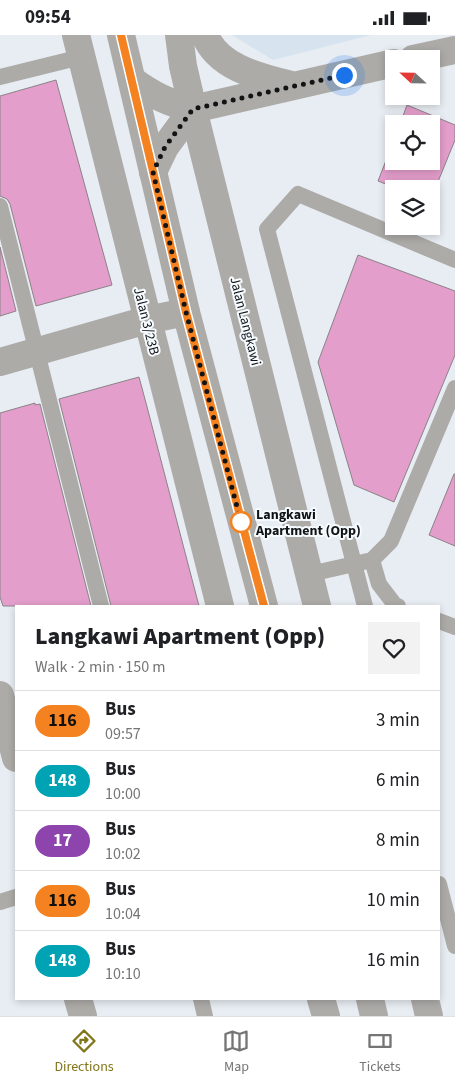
<!DOCTYPE html>
<meta charset="utf-8">
<style>
:root{--surface:#fff;--page:#f2f2f2;--text:#202124;--muted:#757577;--line:#e0e0e0;--accent:#807518}
body{margin:0;font-family:"Source Sans 3",sans-serif;background:var(--page);color:var(--text);height:100vh;display:flex;flex-direction:column;font-size:19px;white-space:nowrap}
*{box-sizing:border-box;margin:0}
p{font-size:16px;color:var(--muted)}
.icon{flex:none;width:28px;height:28px;fill:none;stroke:currentColor;stroke-width:2;stroke-linecap:round;stroke-linejoin:round}
.map{position:relative;flex:1;overflow:hidden}
.side{position:absolute;left:15px;top:570px;width:425px;height:395px;display:flex;flex-direction:column;background:var(--surface);border-radius:0px;box-shadow:0 2px 8px #0003}
.side>*{flex:none}
.badge{padding:0 10px;border-radius:16px;font-size:18px;line-height:32px}
.needle{width:32px;rotate:292deg}
.buttons{position:absolute;left:385px;top:15px;display:grid;gap:10px}
.buttons a{display:grid;place-items:center;width:55px;height:55px;border-radius:0px;background:var(--surface);box-shadow:0 2px 8px #0003;font-size:25px}
.you{position:absolute;width:25px;height:25px;margin:-12px;border:4px solid #fff;border-radius:50%;background:#1a73e8;box-shadow:0 0 0 8px #1a73e833}
.map>.badge{position:absolute;translate:-50% -50%;box-shadow:0 0 0 2px #fff}
.round{display:grid;place-items:center;flex:none;width:52px;height:52px;border-radius:0px;background:var(--page)}
.head{display:flex;align-items:center;justify-content:space-between;height:85px;padding:0 20px}
h1{font-size:24px;font-weight:800;line-height:38px}
ul{padding:0;list-style:none}
li{display:flex;align-items:center;gap:15px;height:60px;padding:0 20px;border-top:1px solid var(--line)}
li div{flex:1}
li b{display:block;font-size:19px}
li em{font-style:normal}
li .badge{min-width:55px;font-weight:700;text-align:center}
.status{display:flex;justify-content:space-between;align-items:center;height:35px;padding:0 25px;background:var(--surface);direction:ltr}
.status svg{height:14px;fill:currentColor}
.menu{display:flex;justify-content:space-around;align-items:center;height:70px;border-top:1px solid var(--line);background:var(--surface);font-size:14px;color:var(--muted)}
.menu a{display:grid;justify-items:center;gap:2px}
.menu .active{color:var(--accent)}
.map>svg:first-child{display:block}
.built{fill:#d7e3ee}
.building{fill:#e39ecb;stroke:#8a8387}
.lines{fill:none;stroke-linecap:round;stroke-linejoin:round}
.service{stroke:#adaba8;stroke-width:16}
.minor{stroke:#adaba8;stroke-width:28}
.tertiary{stroke:#adaba8;stroke-width:28}
.line-casing{stroke:#fff;stroke-width:11}
.line{stroke:#f58220;stroke-width:8}
.walk{stroke:#111315;stroke-width:5;stroke-dasharray:0 9}
.stop-dot{fill:#fff;stroke:#f58220;stroke-width:2.5}
.labels{text-anchor:middle;stroke-width:4;stroke-linejoin:round;paint-order:stroke}
.street-label{font-size:14px;fill:#111315;stroke:#f6fbff}
.stop-label{font-size:14px;font-weight:bold;fill:#111315;stroke:#f6fbff;text-anchor:start}
</style>
<div class="status"><b>09:54</b><svg viewBox="0 0 49 12"><path d="M0 12V9h3v3zM5 12V6h3v6zM10 12V3h3v9zM15 12V0h3v12zM26 1h20v11H26zM47 4h2v5h-2z"/></svg></div>
<div class="map">
<svg width="455" height="981" viewBox="0 0 455 981">
<rect width="100%" height="100%" fill="#e8edf3"/>
<polygon class="built" points="232,0 371,0 273,25"/>
<g class="building">
<polygon points="56,45 112,250 36,271 10,169 7,164 0,161 0,61"/>
<polygon points="407,70 455,90 455,105 435,154 398,154 378,146 394,105 394,126 431,126 431,89 400,89"/>
<polygon points="0,212 16,276 0,281"/>
<polygon points="358,220 455,256 455,320 394,467 354,450 318,327"/>
<polygon points="139,342 146,368 199,571 111,571 59,364"/>
<polygon points="35,368 35,370 40,369 91,571 3,571 0,562 0,378"/>
<polygon points="454,439 455,439 455,511 429,500"/>
</g>
<g class="lines">
<g class="service">
<polyline points="0,42 81,22"/>
<polyline points="0,171 101,571"/>
<polyline points="372,525 379,549 395,570 398,571"/>
<polyline points="310,539 372,525 391,506 455,353"/>
<polyline points="365,571 267,194 298,159 455,225"/>
<polyline points="439,586 455,592"/>
<polyline points="439,849 455,911"/>
<polyline points="0,867 16,862"/>
<polyline points="201,964 205,981"/>
</g>
<g class="minor">
<polyline points="76,0 220,571"/>
<polyline points="0,327 147,285 186,277"/>
<polyline points="0,660 16,723"/>
<polyline points="78,964 83,981"/>
<polyline points="321,964 326,981"/>
</g>
<g class="tertiary">
<polyline points="121,0 186,277 264,571"/>
<polyline points="179,0 183,31 193,74 317,571"/>
<path d="M205,0C218,33 260,42 291,50"/>
<polyline points="413,24 455,15"/>
<path d="M132,45C154,61 167,67 193,74L394,28"/>
<polyline points="153,137 165,112 193,74"/>
<polyline points="370,964 374,981"/>
<polyline points="425,964 429,981"/>
</g>
</g>
<g class="lines">
<defs>
<polyline id="line" points="121,0 186,277 264,571"/>
</defs>
<use href="#line" class="line-casing"/>
<use href="#line" class="line"/>
<polyline class="walk" points="241,487 186,277 153,137 165,112 193,74 344,40"/>
</g>
<circle class="stop-dot" cx="241" cy="487" r="10"/>
<g class="labels">
<g class="street-label">
<text transform="translate(147 286) rotate(76)" y="5">Jalan 3/23B</text>
<text transform="translate(246 286) rotate(76)" y="5">Jalan Langkawi</text>
</g>
<g class="stop-label">
<text x="256" y="484">Langkawi<tspan x="256" dy="16">Apartment (Opp)</tspan></text>
</g>
</g>
</svg>
<div class="buttons">
<a><svg class="needle" viewBox="-14 -14 28 28"><path d="M0-13l5 13h-10z" fill="#e53935"/><path d="M0 13l5-13h-10z" fill="#757577"/></svg></a>
<a><svg class="icon" aria-label="locate" viewBox="0 0 24 24"><circle cx="12" cy="12" r="6"/><path d="M12 2v4M12 18v4M2 12h4M18 12h4"/></svg></a>
<a><svg class="icon" aria-label="layers" viewBox="0 0 24 24"><path d="M12 4l9 5-9 5-9-5zM3 14l9 5 9-5"/></svg></a>
</div>
<div class="you" style="left:344px;top:40px"></div>
<section class="side">
<div class="head"><div><h1>Langkawi Apartment (Opp)</h1><p>Walk · 2 min · 150 m</p></div><a class="round"><svg class="icon" aria-label="heart" viewBox="0 0 24 24"><path d="M12 20l-8-8c-3-5 5-10 8-4 3-6 11-1 8 4z"/></svg></a></div>
<ul>
<li><span class="badge" style="background:#f58220;color:#111">116</span><div><b>Bus</b><p>09:57</p></div><em>3 min</em></li>
<li><span class="badge" style="background:#00a3b4;color:#fff">148</span><div><b>Bus</b><p>10:00</p></div><em>6 min</em></li>
<li><span class="badge" style="background:#8e44ad;color:#fff">17</span><div><b>Bus</b><p>10:02</p></div><em>8 min</em></li>
<li><span class="badge" style="background:#f58220;color:#111">116</span><div><b>Bus</b><p>10:04</p></div><em>10 min</em></li>
<li><span class="badge" style="background:#00a3b4;color:#fff">148</span><div><b>Bus</b><p>10:10</p></div><em>16 min</em></li>
</ul>
</section>
</div>
<nav class="menu">
<a class="active"><svg class="icon" aria-label="directions" viewBox="0 0 24 24"><path d="M12 3l9 9-9 9-9-9zM9 14v-3h6M13 9l2 2-2 2"/></svg>Directions</a>
<a><svg class="icon" aria-label="map" viewBox="0 0 24 24"><path d="M3 6l6-2 6 2 6-2v14l-6 2-6-2-6 2zM9 4v14M15 6v14"/></svg>Map</a>
<a><svg class="icon" aria-label="tickets" viewBox="0 0 24 24"><path d="M3 7h18v10H3zM15 7v10"/></svg>Tickets</a>
</nav>
